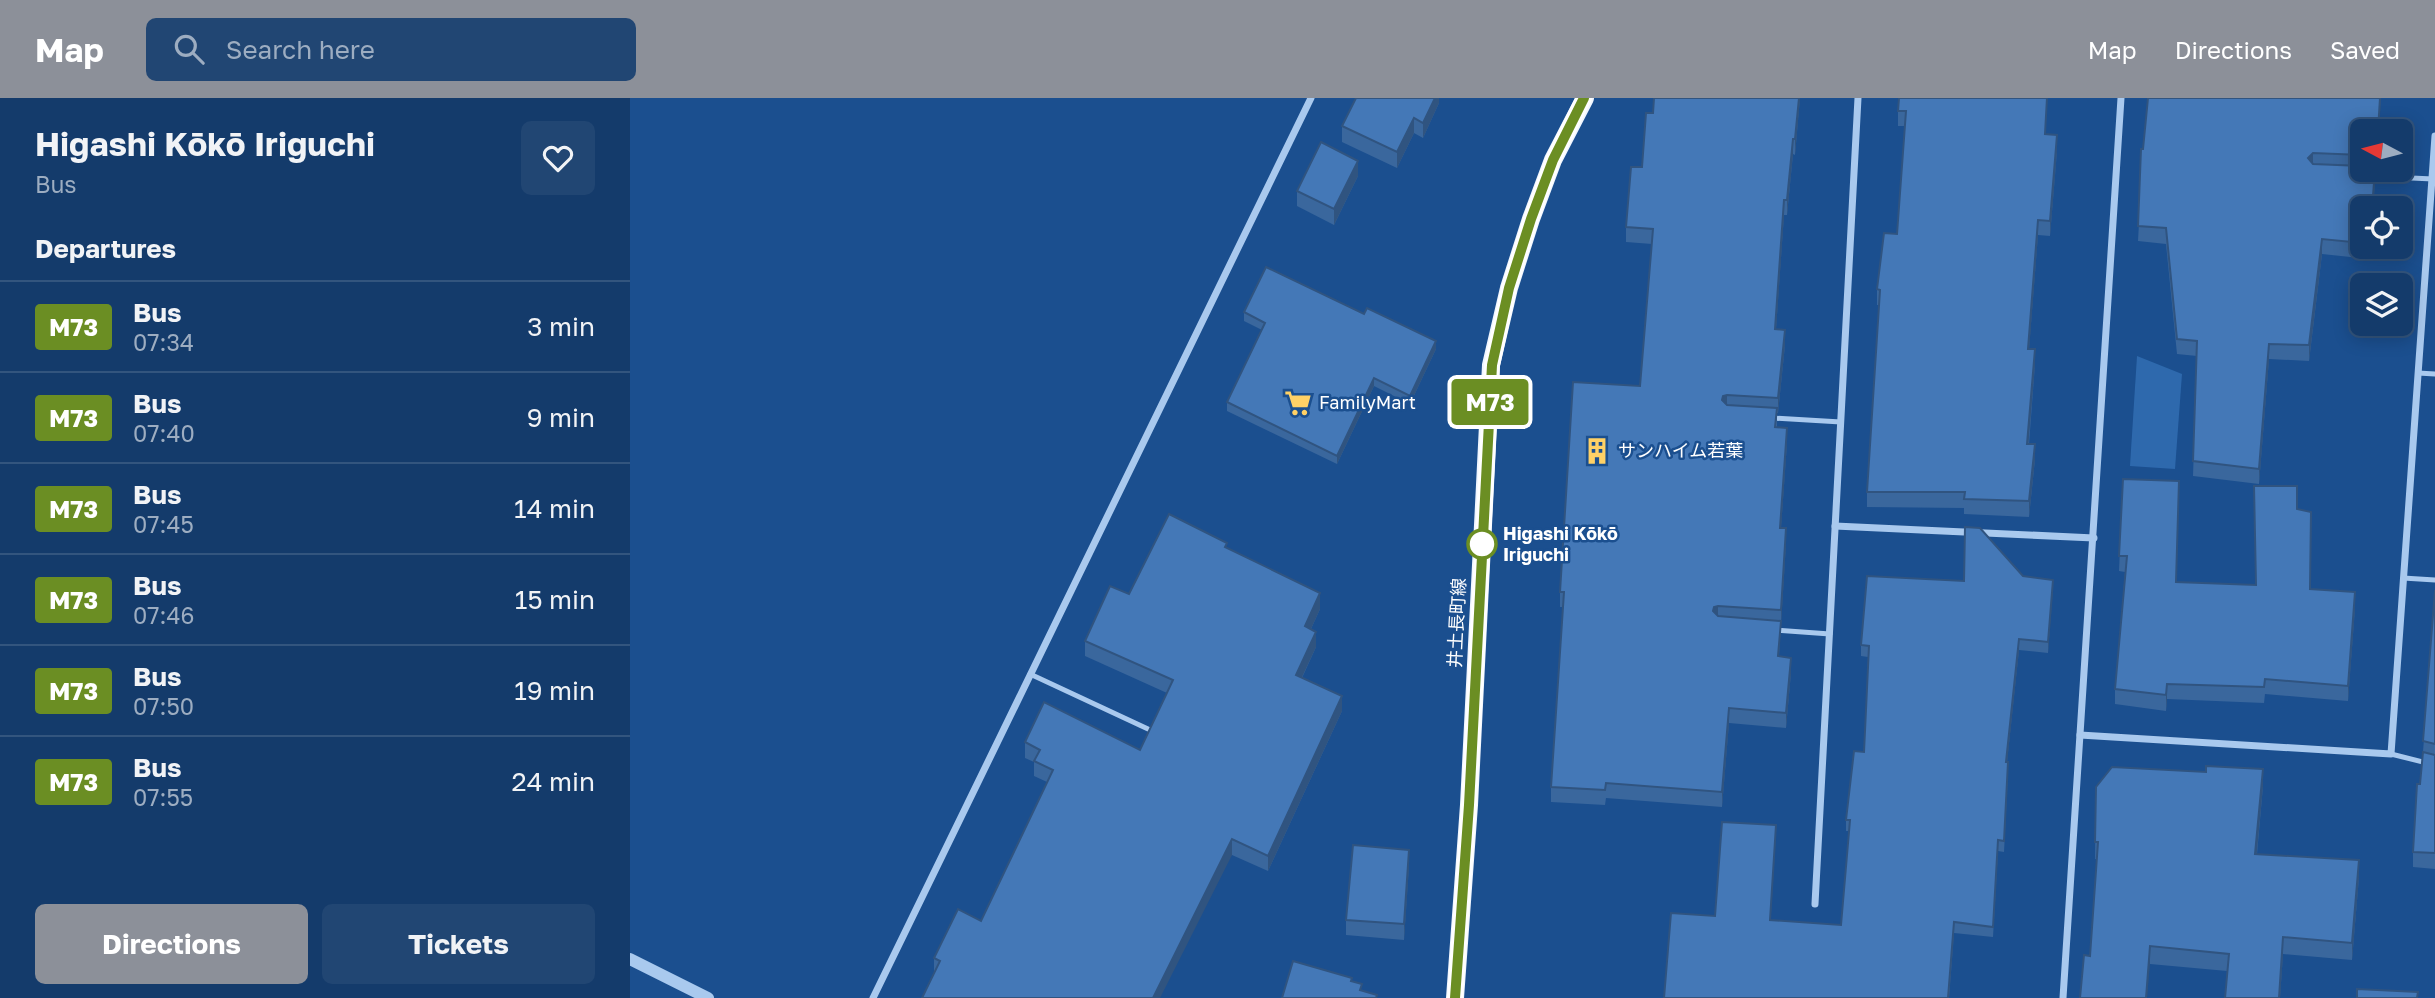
<!DOCTYPE html>
<meta charset="utf-8">
<style>
:root{--surface:#143b6b;--page:#214673;--text:#f1f3f6;--muted:#9dadc1;--line:#33557e;--accent:#8c9099}
body{margin:0;font-family:"Golos Text","Noto Sans JP",sans-serif;background:var(--page);color:var(--text);height:100vh;display:flex;flex-direction:column;font-size:26px;white-space:nowrap}
*{box-sizing:border-box;margin:0}
p{font-size:23px;color:var(--muted)}
.icon{flex:none;width:38px;height:38px;fill:none;stroke:currentColor;stroke-width:2;stroke-linecap:round;stroke-linejoin:round}
.map{position:relative;flex:1;overflow:hidden}
.drawer{display:flex;flex-direction:column;background:var(--surface);width:630px}
.drawer>*{flex:none}
.badge{padding:0 14px;border-radius:5px;font-size:24px;line-height:46px}
.needle{width:46px;rotate:277deg}
.controls{position:absolute;left:1720px;top:21px;display:grid;gap:14px}
.controls a{display:grid;place-items:center;width:63px;height:63px;border-radius:10px;background:var(--surface);box-shadow:0 4px 18px #0003,0 0 0 2px var(--line);font-size:35px}
.map>.badge{position:absolute;translate:-50% -50%;box-shadow:0 0 0 4px #fff}
h2{padding:0 35px;font-size:26px;line-height:63px}
.round{display:grid;place-items:center;flex:none;width:74px;height:74px;border-radius:10px;background:var(--page)}
.summary{display:flex;align-items:center;justify-content:space-between;height:119px;padding:0 35px}
h1{font-size:33px;font-weight:700;line-height:52px}
.action{display:flex;gap:14px;margin-top:auto;padding:14px 35px}
.action a{flex:1;height:80px;border-radius:10px;background:var(--accent);color:#fff;font-size:28px;font-weight:700;line-height:80px;text-align:center}
.action a+a{background:var(--page);color:var(--text)}
ul{padding:0;list-style:none}
li{display:flex;align-items:center;gap:21px;height:91px;padding:0 35px;border-top:2px solid var(--line)}
li div{flex:1}
li b{display:block;font-size:26px}
li em{font-style:normal}
li .badge{min-width:77px;font-weight:700;text-align:center}
header{display:flex;align-items:center;gap:42px;box-sizing:border-box;height:98px;padding:0 35px;background:var(--accent);color:#fff}
header strong{font-size:33px}
nav{display:flex;gap:38px;margin-inline-start:auto;font-size:24px}
.search{width:490px;height:63px;background:var(--page);display:flex;align-items:center;gap:18px;box-sizing:border-box;padding:0 24px;border-radius:10px;color:var(--muted);font-size:26px}
main{display:flex;flex:1;min-height:0}
.map>svg:first-child{display:block}
.green{fill:#2e69ad}
.lines{fill:none;stroke-linecap:round;stroke-linejoin:round}
.service{stroke:#a9c9ee;stroke-width:5}
.minor{stroke:#a9c9ee;stroke-width:7}
.tertiary{stroke:#a9c9ee;stroke-width:12}
.primary{stroke:#f0f6ff;stroke-width:18}
.wall{fill:#3a679d}
.shaded-wall{fill:#305480}
.building{fill:#4478b7;stroke:#305480;stroke-width:2}
.line-casing{stroke:#fff;stroke-width:16}
.line{stroke:#6b8e23;stroke-width:10}
.stop-dot{fill:#fff;stroke:#6b8e23;stroke-width:3.5}
.labels{text-anchor:middle;stroke-width:5;stroke-linejoin:round;paint-order:stroke}
.poi-label{font-size:18px;fill:#fff;stroke:#1b4f8f;text-anchor:start}
.stop-label{font-size:18px;font-weight:bold;fill:#fff;stroke:#1b4f8f;text-anchor:start}
.street-label{font-size:18px;fill:#fff;stroke:#1b4f8f}
</style>
<header>
<strong>Map</strong>
<div class="search"><svg class="icon" aria-label="search" viewBox="0 0 24 24"><circle cx="10" cy="10" r="6"/><path d="M15 15l6 6"/></svg>Search here</div>
<nav><a>Map</a><a>Directions</a><a>Saved</a></nav>
</header>
<main>
<section class="drawer">
<div class="summary"><div><h1>Higashi Kōkō Iriguchi</h1><p>Bus</p></div><a class="round"><svg class="icon" aria-label="heart" viewBox="0 0 24 24"><path d="M12 20l-8-8c-3-5 5-10 8-4 3-6 11-1 8 4z"/></svg></a></div>
<h2>Departures</h2>
<ul>
<li><span class="badge" style="background:#6b8e23;color:#fff">M73</span><div><b>Bus</b><p>07:34</p></div><em>3 min</em></li>
<li><span class="badge" style="background:#6b8e23;color:#fff">M73</span><div><b>Bus</b><p>07:40</p></div><em>9 min</em></li>
<li><span class="badge" style="background:#6b8e23;color:#fff">M73</span><div><b>Bus</b><p>07:45</p></div><em>14 min</em></li>
<li><span class="badge" style="background:#6b8e23;color:#fff">M73</span><div><b>Bus</b><p>07:46</p></div><em>15 min</em></li>
<li><span class="badge" style="background:#6b8e23;color:#fff">M73</span><div><b>Bus</b><p>07:50</p></div><em>19 min</em></li>
<li><span class="badge" style="background:#6b8e23;color:#fff">M73</span><div><b>Bus</b><p>07:55</p></div><em>24 min</em></li>
</ul>
<div class="action"><a>Directions</a><a>Tickets</a></div>
</section>
<div class="map">
<svg width="1805" height="900" viewBox="0 0 1805 900">
<rect width="100%" height="100%" fill="#1b4f8f"/>
<polygon class="green" points="1507,258 1552,276 1545,371 1500,368"/>
<g class="lines">
<g class="service">
<polyline points="1739,78 1803,81"/>
<polyline points="1788,275 1805,276"/>
<polyline points="1142,320 1211,324"/>
<polyline points="1773,480 1805,482"/>
<polyline points="1143,532 1200,536"/>
<polyline points="400,576 518,631"/>
<polyline points="1761,656 1805,667"/>
</g>
<g class="minor">
<polyline points="1205,428 1464,440"/>
<polyline points="1450,637 1761,656 1805,38"/>
<polyline points="1185,806 1228,0"/>
<polyline points="243,900 681,0"/>
<polyline points="1433,900 1491,0"/>
</g>
<polyline class="tertiary" points="0,861 78,900"/>
<polyline class="primary" points="825,900 839,707 861,267 879,190 901,121 923,62 955,0"/>
</g>
<g class="wall">
<polygon points="809,0 809,5 793,40 784,35 767,70 712,44 712,28"/>
<polygon points="1170,0 1165,57 1163,56 1157,117 1154,117 1146,231 1155,247 1148,315 1147,315 1147,329 1157,345 1151,430 1156,445 1149,558 1161,575 1156,630 1099,625 1092,709 976,700 975,707 921,704 921,689 933,509 930,509 930,494 1010,288 1022,146 996,144 996,129 1012,69 1023,15"/>
<polygon points="1269,0 1416,36 1427,53 1420,138 1408,137 1399,251 1405,266 1399,346 1405,361 1399,419 1334,416 1334,410 1237,409 1237,394 1249,207 1247,207 1247,191 1267,136 1275,28 1268,28 1268,13"/>
<polygon points="1732,33 1732,72 1746,72 1743,110 1732,110 1732,149 1740,149 1739,161 1692,156 1679,263 1639,261 1629,386 1563,378 1567,258 1547,256 1536,146 1508,143 1513,51"/>
<polygon points="728,78 704,127 667,108 667,93"/>
<polygon points="614,214 806,251 780,306 744,288 707,366 597,313 597,304 632,232 614,223"/>
<polygon points="1493,381 1547,484 1625,487 1667,411 1680,491 1725,510 1718,603 1635,596 1634,605 1537,601 1536,613 1485,606 1485,591 1495,474 1489,473"/>
<polygon points="1335,429 1350,430 1393,478 1423,482 1418,555 1389,552 1377,664 1378,675 1374,754 1368,753 1363,839 1324,835 1319,900 1034,900 1041,815 1085,818 1092,724 1146,727 1140,822 1211,827 1219,733 1216,733 1216,722 1224,653 1234,654 1238,559 1231,558 1231,547 1237,478 1334,483"/>
<polygon points="597,450 690,511 681,531 686,549 672,580 712,613 638,773 602,757 304,875 304,860 351,823 417,684 404,678 404,664 395,660 395,644 510,652 537,595 455,558 455,543 499,496"/>
<polygon points="1805,492 1805,771 1783,769 1783,754 1793,654"/>
<polygon points="1633,688 1627,756 1729,779 1722,862 1653,856 1650,900 1595,900 1597,873 1520,866 1460,858 1467,761 1465,761 1466,689"/>
<polygon points="779,768 774,842 716,837 716,822"/>
</g>
<g class="shaded-wall">
<polygon points="805,0 809,0 809,5 793,40 793,25"/>
<polygon points="1169,0 1170,0 1165,57 1165,41"/>
<polygon points="1750,0 1751,0 1749,33 1748,33"/>
<polygon points="784,20 784,35 767,70 767,54"/>
<polygon points="1427,37 1427,53 1420,138 1420,123"/>
<polygon points="1163,41 1163,56 1157,117 1157,102"/>
<polygon points="1683,55 1683,71 1678,60"/>
<polygon points="728,63 728,78 704,127 704,111"/>
<polygon points="1745,72 1745,84 1743,110 1742,110"/>
<polygon points="1154,102 1154,117 1145,247 1145,231"/>
<polygon points="1408,122 1408,137 1398,266 1398,251"/>
<polygon points="1692,141 1692,156 1679,263 1679,247"/>
<polygon points="1155,232 1155,247 1148,315 1148,300"/>
<polygon points="806,243 806,251 780,306 780,298"/>
<polygon points="1639,246 1639,261 1629,386 1629,371"/>
<polygon points="1405,251 1405,266 1397,361 1397,346"/>
<polygon points="744,280 744,288 707,366 707,358"/>
<polygon points="1097,297 1097,312 1092,302 1093,298"/>
<polygon points="1157,330 1157,345 1150,445 1150,430"/>
<polygon points="1405,346 1405,361 1399,419 1399,403"/>
<polygon points="1156,430 1156,445 1151,527 1151,512"/>
<polygon points="1423,482 1423,493 1418,555 1418,544"/>
<polygon points="1725,494 1725,510 1718,603 1718,588"/>
<polygon points="690,495 690,511 675,544 675,528"/>
<polygon points="1088,508 1088,523 1083,513 1084,509"/>
<polygon points="686,534 686,549 666,592 666,577"/>
<polygon points="1389,541 1389,552 1376,675 1376,664"/>
<polygon points="1161,560 1161,575 1156,630 1156,615"/>
<polygon points="1537,586 1537,601 1536,613 1536,597"/>
<polygon points="712,598 712,613 638,773 638,758"/>
<polygon points="1099,610 1099,625 1092,709 1092,694"/>
<polygon points="1633,671 1633,688 1625,774 1625,756"/>
<polygon points="1146,727 1146,738 1140,833 1140,822"/>
<polygon points="602,741 602,757 530,900 523,900"/>
<polygon points="779,752 779,768 774,842 774,826"/>
<polygon points="1729,762 1729,779 1722,862 1722,845"/>
<polygon points="1324,824 1324,835 1318,900"/>
<polygon points="1653,839 1653,856 1650,900 1649,900"/>
<polygon points="1520,848 1520,866 1517,900 1516,900"/>
</g>
<g class="building">
<polygon points="726,0 805,0 793,25 784,20 767,54 712,28"/>
<polygon points="1024,0 1169,0 1165,41 1163,41 1157,102 1154,102 1145,231 1155,232 1148,300 1097,297 1093,298 1092,302 1097,307 1147,310 1145,329 1157,330 1150,430 1156,430 1151,512 1088,508 1084,509 1083,513 1088,518 1151,523 1148,558 1161,560 1156,615 1099,610 1092,694 976,685 975,692 921,689 934,494 930,494 943,284 1010,288 1023,131 996,129 1001,69 1012,69 1016,15 1023,15"/>
<polygon points="1269,0 1417,0 1415,36 1427,37 1420,123 1408,122 1398,251 1405,251 1397,346 1405,346 1399,403 1334,401 1335,394 1237,394 1250,192 1247,191 1254,135 1267,136 1276,13 1268,13"/>
<polygon points="1518,0 1750,0 1748,33 1732,33 1732,57 1683,55 1678,60 1683,66 1732,68 1732,72 1745,72 1742,110 1732,110 1732,145 1692,141 1679,247 1639,246 1629,371 1563,363 1567,243 1547,241 1536,130 1508,128 1511,51 1513,51"/>
<polygon points="691,44 728,63 704,111 667,93"/>
<polygon points="636,169 734,216 737,210 806,243 780,298 744,280 707,358 597,304 635,225 614,214"/>
<polygon points="1493,381 1549,383 1546,484 1626,487 1624,388 1667,388 1667,411 1681,414 1680,491 1725,494 1718,588 1635,581 1634,589 1537,586 1536,597 1485,591 1497,458 1489,458"/>
<polygon points="539,416 597,445 595,449 690,495 675,528 686,534 666,577 712,598 638,758 602,741 523,900 292,900 310,863 304,860 328,811 351,823 423,672 404,663 410,652 395,644 414,604 510,652 543,582 455,543 480,488 499,496"/>
<polygon points="1335,429 1350,430 1393,478 1423,482 1418,544 1389,541 1376,664 1378,664 1374,743 1368,742 1363,829 1324,824 1318,900 1034,900 1041,815 1085,818 1092,724 1146,727 1140,822 1211,827 1220,722 1216,722 1224,653 1234,654 1239,548 1231,547 1237,478 1334,483"/>
<polygon points="1805,492 1805,646 1793,643"/>
<polygon points="1793,654 1805,657 1805,755 1783,754 1787,686 1790,686"/>
<polygon points="1576,668 1633,671 1625,756 1729,762 1722,845 1653,839 1649,900 1595,900 1599,856 1520,848 1516,900 1450,900 1454,857 1460,858 1468,744 1465,744 1466,689 1482,669 1576,674"/>
<polygon points="723,747 779,752 774,826 716,822"/>
<polygon points="663,863 722,880 721,883 732,886 730,892 747,897 746,900 652,900"/>
<polygon points="1727,891 1788,894 1787,900 1727,900"/>
</g>
<g class="lines">
<defs>
<polyline id="line" points="825,900 839,707 862,267 879,190 901,121 923,62 954,0"/>
</defs>
<use href="#line" class="line-casing"/>
<use href="#line" class="line"/>
</g>
<defs>
<symbol id="supermarket-bare" viewBox="-9 -9 18 18"><path d="M-6-5.5h2.5l.6 2H6L4.5 2H-2.5L-4.4-4H-6ZM-1.5 3.2a1.3 1.3 0 1 0 .1 0ZM3 3.2a1.3 1.3 0 1 0 .1 0Z" fill="#ffd166" stroke="#1b4f8f" stroke-width="2.5" paint-order="stroke"/></symbol>
<symbol id="building-bare" viewBox="-9 -9 18 18"><path d="M-4-6H4V6H1V3H-1V6H-4ZM-2.5-4.3h1.7v1.8h-1.7ZM.8-4.3h1.7v1.8H.8ZM-2.5-1h1.7V.8h-1.7ZM.8-1h1.7V.8H.8Z" fill="#ffd166" stroke="#1b4f8f" stroke-width="2.5" paint-order="stroke"/></symbol>
</defs>
<g fill-rule="evenodd">
<use href="#supermarket-bare" x="649" y="286" width="38" height="38"/>
<use href="#building-bare" x="948" y="334" width="38" height="38"/>
</g>
<circle class="stop-dot" cx="852" cy="446" r="14"/>
<g class="labels">
<g class="poi-label">
<text x="689" y="311">FamilyMart</text>
<text x="988" y="359">サンハイム若葉</text>
</g>
<g class="stop-label">
<text x="873" y="442">Higashi Kōkō<tspan x="873" dy="21">Iriguchi</tspan></text>
</g>
<g class="street-label">
<text transform="translate(827 525) rotate(-87)" y="6">井土長町線</text>
</g>
</g>
</svg>
<div class="controls">
<a><svg class="needle" viewBox="-14 -14 28 28"><path d="M0-13l5 13h-10z" fill="#e53935"/><path d="M0 13l5-13h-10z" fill="#9dadc1"/></svg></a>
<a><svg class="icon" aria-label="locate" viewBox="0 0 24 24"><circle cx="12" cy="12" r="6"/><path d="M12 2v4M12 18v4M2 12h4M18 12h4"/></svg></a>
<a><svg class="icon" aria-label="layers" viewBox="0 0 24 24"><path d="M12 4l9 5-9 5-9-5zM3 14l9 5 9-5"/></svg></a>
</div>
<b class="badge" style="left:860px;top:304px;background:#6b8e23;color:#fff">M73</b>
</div>
</main>
